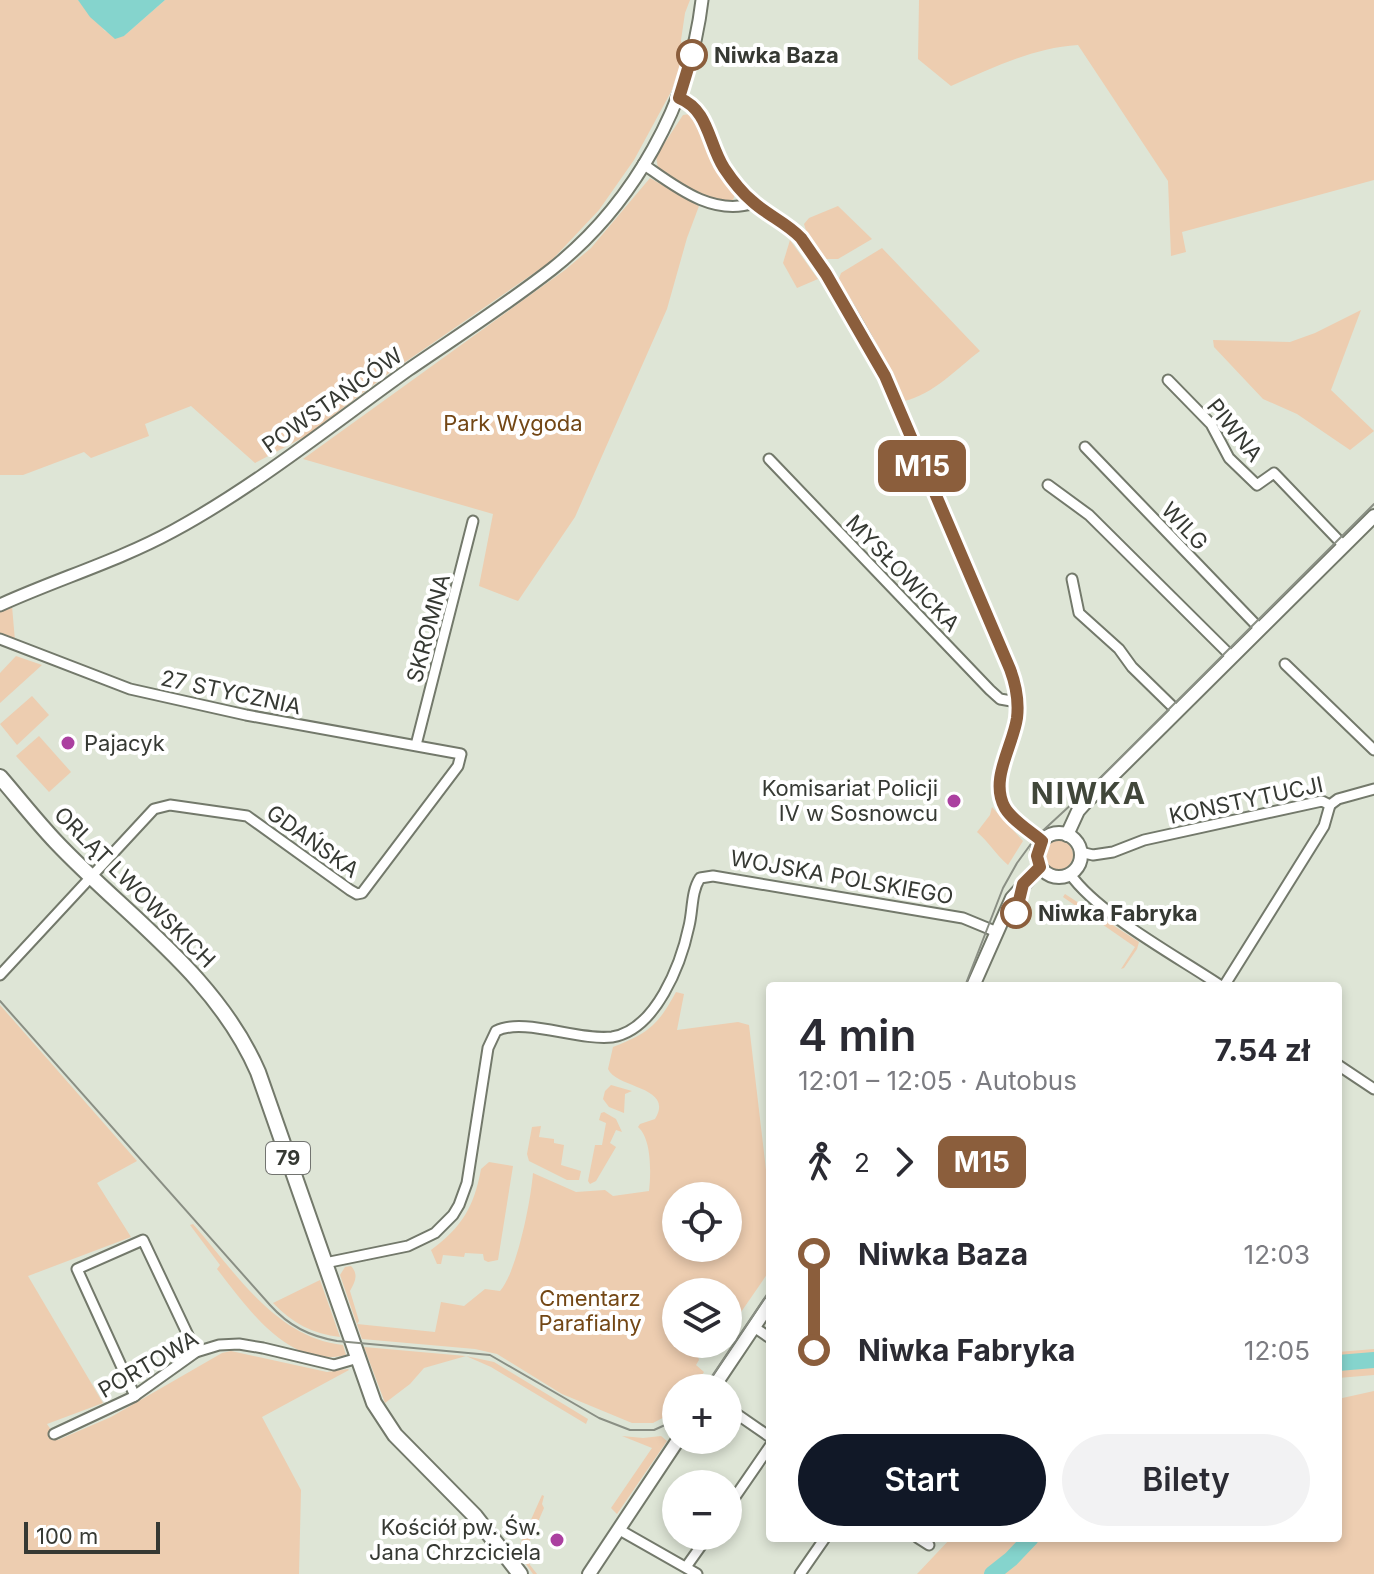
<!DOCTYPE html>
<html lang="pl">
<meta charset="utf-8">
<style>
:root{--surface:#fff;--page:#f2f2f3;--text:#2b2b33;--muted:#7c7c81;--accent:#111827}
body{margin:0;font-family:Inter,sans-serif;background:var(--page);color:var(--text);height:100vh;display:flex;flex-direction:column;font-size:30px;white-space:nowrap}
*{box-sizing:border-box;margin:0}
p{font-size:26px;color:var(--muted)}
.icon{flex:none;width:44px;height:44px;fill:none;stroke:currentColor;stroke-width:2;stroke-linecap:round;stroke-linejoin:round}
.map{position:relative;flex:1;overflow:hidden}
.panel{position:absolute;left:766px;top:982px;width:576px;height:560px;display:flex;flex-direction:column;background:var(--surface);border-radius:8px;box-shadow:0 4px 12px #0003}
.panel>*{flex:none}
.badge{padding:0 16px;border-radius:12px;font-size:28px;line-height:52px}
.controls{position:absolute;left:662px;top:1182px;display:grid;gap:16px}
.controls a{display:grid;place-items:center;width:80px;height:80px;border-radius:50%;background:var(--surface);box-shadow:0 4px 12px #0003;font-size:40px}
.scale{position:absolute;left:24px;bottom:20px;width:136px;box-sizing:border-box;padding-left:8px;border:4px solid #363933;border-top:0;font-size:22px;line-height:28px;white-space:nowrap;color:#363933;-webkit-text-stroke:6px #fff;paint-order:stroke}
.map>.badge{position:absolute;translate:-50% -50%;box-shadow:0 0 0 4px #fff}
.legs{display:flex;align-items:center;gap:12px;height:88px;padding:0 32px;font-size:26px}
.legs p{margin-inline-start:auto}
.summary{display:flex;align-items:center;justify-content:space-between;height:136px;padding:0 32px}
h1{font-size:44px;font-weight:600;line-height:60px}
.cta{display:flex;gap:16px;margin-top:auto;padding:16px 32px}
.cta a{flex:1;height:92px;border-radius:48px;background:var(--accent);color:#fff;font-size:32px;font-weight:600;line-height:92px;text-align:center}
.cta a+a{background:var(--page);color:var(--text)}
ul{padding:0 32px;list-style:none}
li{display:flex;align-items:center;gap:28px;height:96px;font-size:30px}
li i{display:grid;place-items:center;width:12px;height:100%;margin:0 10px;background:currentColor}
li i::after{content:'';width:20px;height:20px;margin:-10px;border:6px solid;border-radius:50%;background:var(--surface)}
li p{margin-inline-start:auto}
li:first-child i{background:linear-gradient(#0000 50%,currentColor 0)}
li:last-child i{background:linear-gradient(currentColor 50%,#0000 0)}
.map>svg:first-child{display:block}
.green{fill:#edcdb0;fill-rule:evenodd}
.water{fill:#85d4cd}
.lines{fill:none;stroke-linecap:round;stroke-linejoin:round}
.river{stroke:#85d4cd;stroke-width:16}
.minor-casing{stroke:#73796b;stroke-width:13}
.tertiary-casing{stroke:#73796b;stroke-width:15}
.secondary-casing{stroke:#73796b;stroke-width:16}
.primary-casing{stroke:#73796b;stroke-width:18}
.minor{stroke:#fff;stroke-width:9}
.tertiary{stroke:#fff;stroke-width:11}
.secondary{stroke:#fff;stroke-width:12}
.primary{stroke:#fff;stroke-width:14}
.tram{stroke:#8a8f84;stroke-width:2}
.line-1-casing{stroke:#fff;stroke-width:18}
.line-1{stroke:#8b5e3c;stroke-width:12}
.stop-1-dot{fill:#fff;stroke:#8b5e3c;stroke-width:4}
.poi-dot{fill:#ab40a0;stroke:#fff;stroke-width:3}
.labels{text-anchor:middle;stroke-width:8;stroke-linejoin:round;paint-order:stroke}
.shield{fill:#fff;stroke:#727470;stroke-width:2}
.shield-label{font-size:20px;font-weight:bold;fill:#363933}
.stop-label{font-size:22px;font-weight:bold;fill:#363933;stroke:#fff;text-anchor:start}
.street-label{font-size:22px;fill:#363933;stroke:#fff}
.park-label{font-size:22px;fill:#734715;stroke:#fff}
.poi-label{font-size:22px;fill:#363933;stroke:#fff;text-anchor:end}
.district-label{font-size:30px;font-weight:bold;letter-spacing:2px;fill:#41473a;stroke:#fff}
</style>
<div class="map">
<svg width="1374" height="1574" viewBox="0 0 1374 1574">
<rect width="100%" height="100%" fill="#dee5d6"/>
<g class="green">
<polygon points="0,0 78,0 105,31 124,36 165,0 690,0 685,13 681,40 685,66 634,160 599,210 550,262 385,376 306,436 255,463 191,406 145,424 149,436 91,458 84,452 23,475 0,475"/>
<path d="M919,0H1374V180L1182,232L1186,252L1171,256L1168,181L1078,45C1032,48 993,68 951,86L918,59Z"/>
<polygon points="690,114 695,118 716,167 735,194 732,203 693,194 658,169 656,156 683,115"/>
<polygon points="650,178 699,206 687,238 667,309 575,517 518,601 479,586 493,514 303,459 565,270 591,248"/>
<polygon points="838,206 872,239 838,259 826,259 808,237 804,224 809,218"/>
<polygon points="790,240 818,279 797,288 783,263"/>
<path d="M882,248L980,351C957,368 933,395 904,401L899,396L888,367L841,290L838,281L841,273Z"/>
<polygon points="1361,310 1331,390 1374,431 1350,450 1297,414 1263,399 1214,347 1213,340 1290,342 1315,333"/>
<polygon points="12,606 15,641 0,634 0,611"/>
<polygon points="16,656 42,665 0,703 0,673"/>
<polygon points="32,696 49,715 17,745 0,724"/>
<polygon points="39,736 71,772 49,792 16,756"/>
<path d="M992,807L1023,841L1008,865C996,855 989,842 977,832L990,815Z"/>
<circle cx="1058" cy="855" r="15"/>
<polygon points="1065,894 1139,942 1137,949 1124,968 1121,969 1135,947 1063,897"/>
<path d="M676,992L684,994L677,1030L738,1022L749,1025L770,1204V1270L728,1331V1292H676V1344H710L696,1350L699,1360L696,1365L704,1372L693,1388H676V1411L653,1423H632L562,1394L497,1354L475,1349L362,1339L340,1275L345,1267L351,1266C359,1275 355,1282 350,1291L359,1321L357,1324L435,1332L441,1302L464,1306L485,1289L500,1291C517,1272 531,1200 533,1173L576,1192L605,1190L613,1196L649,1191C651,1174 652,1139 638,1127L640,1124L655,1119C675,1086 617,1089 608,1069L613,1047C649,1033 658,1025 676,992ZM728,1196V1248H676V1196Z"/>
<polygon points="0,1005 137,1161 97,1183 131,1237 28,1276 103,1403 47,1424 58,1440 111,1417 222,1353 231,1351 327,1372 348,1369 349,1370 262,1417 301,1490 299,1574 0,1574"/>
<polygon points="611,1085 632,1091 625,1094 624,1113 609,1107 603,1099 605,1091"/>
<polygon points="604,1112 616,1119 622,1132 616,1130 610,1143 616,1147 596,1181 590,1184 588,1181 595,1145 602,1145 606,1123 599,1120 601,1113"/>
<polygon points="541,1126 539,1137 554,1139 554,1143 564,1145 561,1165 581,1171 579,1180 567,1180 529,1161 527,1154 532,1127"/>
<path d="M489,1162L513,1166L498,1260L488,1262L484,1260L483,1254L465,1253L464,1257L443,1255L441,1264H437L431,1250C462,1227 474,1207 481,1169Z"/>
<path d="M193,1224C235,1272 276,1338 343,1345L346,1355C288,1369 247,1307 217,1269L220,1265L190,1225Z"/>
<path d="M320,1280L340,1337C313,1334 292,1323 273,1303Z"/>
<polygon points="364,1347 466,1356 494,1362 588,1419 586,1424 491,1367 466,1356 424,1368 410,1384 385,1403"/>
<polygon points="1374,1349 1374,1375 1338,1378 1338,1352"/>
<polygon points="1374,1391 1374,1574 917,1574 951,1538 1338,1538 1338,1399"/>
<polygon points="622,1436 643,1438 661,1436 667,1441 617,1514 611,1508 652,1448"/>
<polygon points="542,1495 544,1496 542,1504 544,1508 525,1552 530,1565 537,1574 533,1574 517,1551"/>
</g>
<polygon class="water" points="78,0 165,0 124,36 115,39 90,17"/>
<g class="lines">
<g class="river">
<polyline points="1338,1363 1374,1360"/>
<polyline points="992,1574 1011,1559 1031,1538"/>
</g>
<defs>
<g id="minor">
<path d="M679,98C710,111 711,151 730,176C757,211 791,221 817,259C841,295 866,334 884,374C898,405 910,437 923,469C952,535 981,602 1010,669C1016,685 1019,701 1017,718C1013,746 989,780 1005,808C1013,821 1030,831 1042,841"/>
<path d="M643,164C675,186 712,217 754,203"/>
<polyline points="1168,380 1211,424 1229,458 1257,485 1274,473 1344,546"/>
<polyline points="1085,447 1260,629"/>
<polyline points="769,459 990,690 1000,699 1017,702"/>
<polyline points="1048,485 1089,515 1232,657"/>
<polyline points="1072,579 1079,613 1119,649 1132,667 1177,711"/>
<polyline points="0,639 130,689 246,715 461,754 458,766 362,893 357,894 350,890 247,816 170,805 154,809 0,975"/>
<polyline points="1285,664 1374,750"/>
<polyline points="416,745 473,521"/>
<polyline points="1330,805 1338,799 1374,789"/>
<polyline points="1080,852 1093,855 1113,852 1144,840 1322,801 1330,805"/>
<path d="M1070,874C1098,914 1178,957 1221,986"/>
<polyline points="1224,986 1324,826 1330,805"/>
<polyline points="1338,1065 1374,1089"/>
<path d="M325,1263L408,1246L435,1233L453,1215L459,1205L467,1183L488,1048L496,1031C523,1017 579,1041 612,1037C656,1030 681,964 689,926C693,910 691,892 700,878L713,876L963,918L997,932"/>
<polyline points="754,1327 770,1338"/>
<polyline points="135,1396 77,1269 143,1240 196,1352"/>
<polyline points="728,1408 770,1437"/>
<polyline points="54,1434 133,1397 196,1352 219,1345 239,1344 263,1348 334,1365 358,1358"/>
<polyline points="728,1507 770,1446"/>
<polyline points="618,1529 697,1574"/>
<polyline points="918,1538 929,1545"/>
<polyline points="686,1567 708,1536"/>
<polyline points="800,1574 825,1538"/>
</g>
<path id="tertiary" d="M0,605C57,579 118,561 173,531C256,486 331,425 408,370C456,337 506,305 552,269C634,204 690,103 702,0"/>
<g id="secondary">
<circle cx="1059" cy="855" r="22"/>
<polyline points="1067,835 1078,811 1086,802 1374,516"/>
<polyline points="973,986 1012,898 1040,867"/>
<polyline points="713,1388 770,1303"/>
<polyline points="589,1574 678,1440"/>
</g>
<path id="primary" d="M0,777C19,799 37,822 56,842C126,916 216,975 258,1072L374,1403L395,1435L475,1516L520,1574"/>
</defs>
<use href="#minor" class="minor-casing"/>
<use href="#tertiary" class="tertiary-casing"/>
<use href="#secondary" class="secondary-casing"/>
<use href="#primary" class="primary-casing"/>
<use href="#minor" class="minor"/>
<use href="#tertiary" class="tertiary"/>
<use href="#secondary" class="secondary"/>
<use href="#primary" class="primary"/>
<g class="tram">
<polyline points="965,986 1003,888 1017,863 1036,837 1101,777 1374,504"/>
<path d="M0,1001L270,1305C289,1326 309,1336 337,1341L490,1355L599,1418L630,1430H654L676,1420"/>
<polyline points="704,1388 770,1290"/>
</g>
</g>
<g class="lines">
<defs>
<path id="line-1" d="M692,55L679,98C709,110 708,143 724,168C732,180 741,192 752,201C767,215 787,223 801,238L826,274L885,376L1010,669C1016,685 1019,701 1017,718C1013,746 989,780 1005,808C1013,821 1030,831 1042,841L1037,856L1040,867L1023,884L1016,913"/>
</defs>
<use href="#line-1" class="line-1-casing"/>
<use href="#line-1" class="line-1"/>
</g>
<g class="stop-1-dot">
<circle cx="692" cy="55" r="14"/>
<circle cx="1016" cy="913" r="14"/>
</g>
<g class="poi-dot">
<circle cx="68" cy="743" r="8"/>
<circle cx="954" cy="801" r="8"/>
<circle cx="557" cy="1540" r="8"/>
</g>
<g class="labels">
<rect class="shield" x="266" y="1142" width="44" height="32" rx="6"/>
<g class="shield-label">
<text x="288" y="1165">79</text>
</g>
<g class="stop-label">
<text x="714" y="63">Niwka Baza</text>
<text x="1038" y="921">Niwka Fabryka</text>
</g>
<g class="street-label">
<text transform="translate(332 400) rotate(-35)" y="8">POWSTAŃCÓW</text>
<text transform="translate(1235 430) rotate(51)" y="8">PIWNA</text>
<text transform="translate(1185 526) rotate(47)" y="8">WILG</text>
<text transform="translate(903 573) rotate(46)" y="8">MYSŁOWICKA</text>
<text transform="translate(428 628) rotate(-75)" y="8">SKROMNA</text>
<text transform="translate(231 692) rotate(12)" y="8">27 STYCZNIA</text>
<text transform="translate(1246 800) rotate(-12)" y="8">KONSTYTUCJI</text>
<text transform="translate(313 841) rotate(36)" y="8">GDAŃSKA</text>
<text transform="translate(842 877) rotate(10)" y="8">WOJSKA POLSKIEGO</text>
<text transform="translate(135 887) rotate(45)" y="8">ORLĄT LWOWSKICH</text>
<text transform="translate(148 1364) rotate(-30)" y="8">PORTOWA</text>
</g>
<g class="park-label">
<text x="513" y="431">Park Wygoda</text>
<text x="590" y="1306">Cmentarz<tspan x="590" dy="25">Parafialny</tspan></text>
</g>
<g class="poi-label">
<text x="84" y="751" text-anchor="start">Pajacyk</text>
<text x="938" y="796">Komisariat Policji<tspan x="938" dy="25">IV w Sosnowcu</tspan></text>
<text x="541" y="1535">Kościół pw. Św.<tspan x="541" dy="25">Jana Chrzciciela</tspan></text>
</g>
<g class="district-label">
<text x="1089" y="804">NIWKA</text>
</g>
</g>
</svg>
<div class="controls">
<a><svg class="icon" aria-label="locate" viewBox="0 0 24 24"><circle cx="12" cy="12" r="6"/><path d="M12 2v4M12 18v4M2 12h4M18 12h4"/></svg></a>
<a><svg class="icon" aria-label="layers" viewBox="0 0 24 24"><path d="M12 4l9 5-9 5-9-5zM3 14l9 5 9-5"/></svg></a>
<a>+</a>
<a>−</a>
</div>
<div class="scale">100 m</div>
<b class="badge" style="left:922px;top:466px;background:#8b5e3c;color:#fff">M15</b>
<section class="panel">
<div class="summary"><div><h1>4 min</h1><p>12:01 – 12:05 · Autobus</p></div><b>7.54 zł</b></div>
<div class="legs"><svg class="icon" aria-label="walk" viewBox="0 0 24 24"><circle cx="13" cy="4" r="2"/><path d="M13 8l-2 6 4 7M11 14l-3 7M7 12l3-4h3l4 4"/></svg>2<svg class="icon" aria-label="forward" viewBox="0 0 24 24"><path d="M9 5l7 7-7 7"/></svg><b class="badge" style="background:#8b5e3c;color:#fff">M15</b></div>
<ul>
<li><i style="color:#8b5e3c"></i><b>Niwka Baza</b><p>12:03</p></li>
<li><i style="color:#8b5e3c"></i><b>Niwka Fabryka</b><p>12:05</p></li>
</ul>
<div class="cta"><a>Start</a><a>Bilety</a></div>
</section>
</div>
